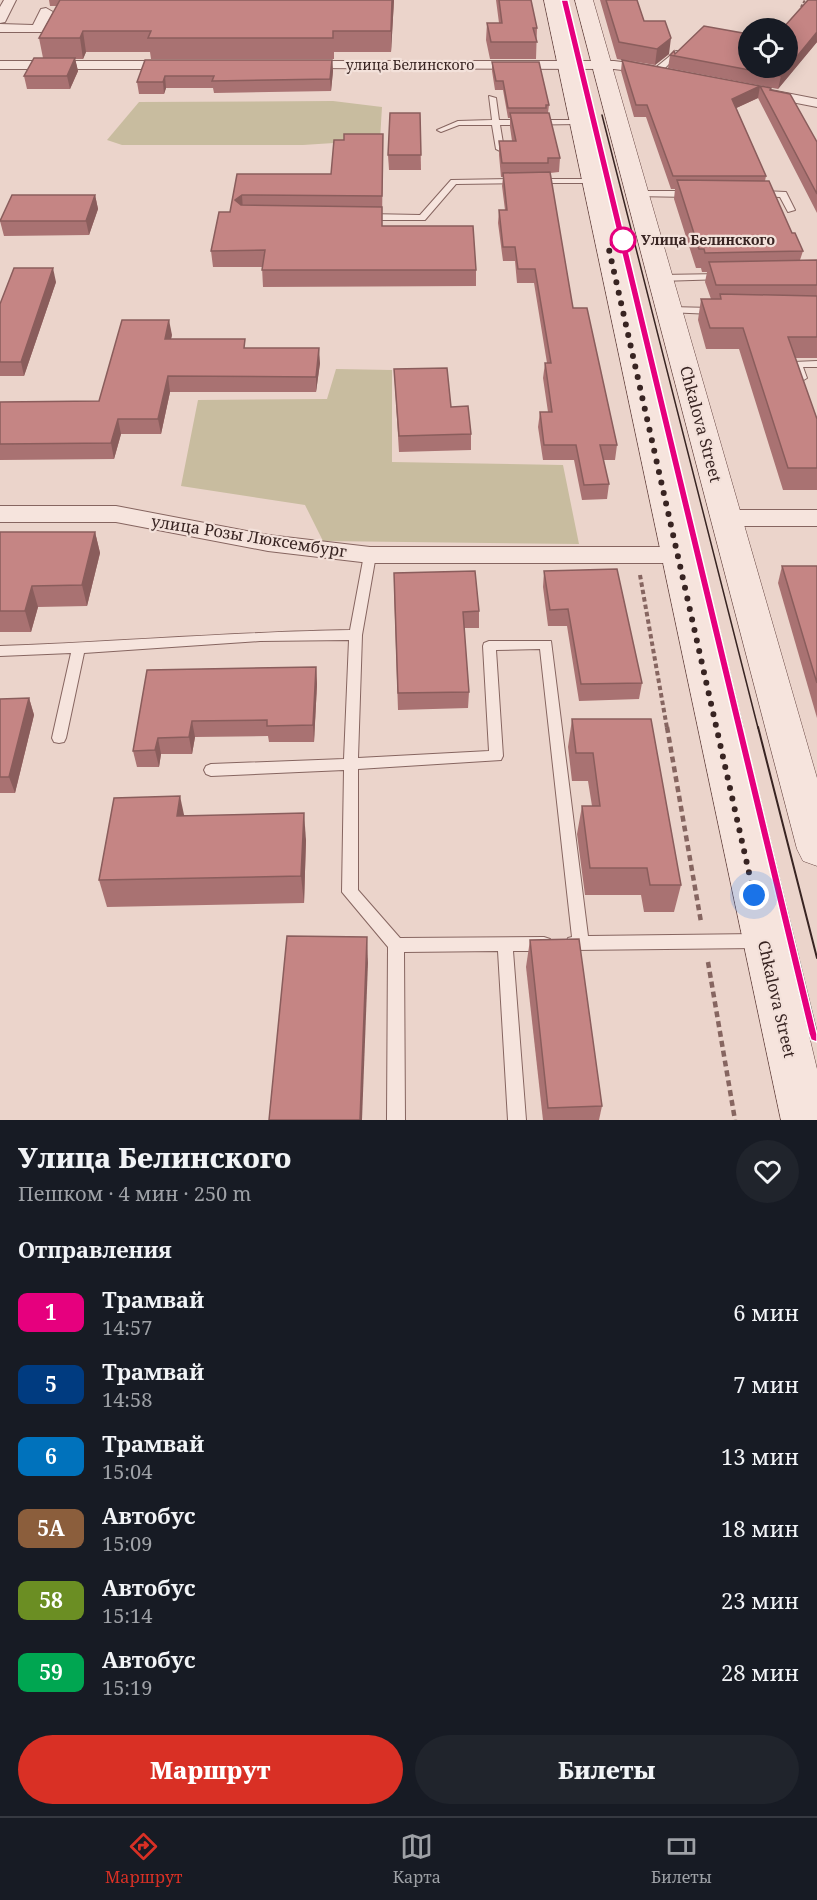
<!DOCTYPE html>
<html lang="ru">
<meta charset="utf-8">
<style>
:root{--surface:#171b24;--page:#20242c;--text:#f1f3f6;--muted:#9ea1a6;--line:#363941;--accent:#d93025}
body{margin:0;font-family:"Noto Serif",serif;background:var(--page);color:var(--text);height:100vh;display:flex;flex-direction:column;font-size:22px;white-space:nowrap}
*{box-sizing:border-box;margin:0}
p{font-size:20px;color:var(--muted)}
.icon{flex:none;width:33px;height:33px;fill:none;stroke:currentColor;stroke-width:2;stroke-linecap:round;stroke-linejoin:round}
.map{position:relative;height:1120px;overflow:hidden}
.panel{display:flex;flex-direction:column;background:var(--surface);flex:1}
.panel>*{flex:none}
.badge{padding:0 12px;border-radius:9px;font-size:21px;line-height:39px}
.fabs{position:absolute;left:738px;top:18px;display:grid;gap:12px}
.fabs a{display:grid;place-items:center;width:60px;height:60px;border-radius:50%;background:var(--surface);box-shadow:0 3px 15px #0003;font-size:30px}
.you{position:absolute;width:30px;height:30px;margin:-15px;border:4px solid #fff;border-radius:50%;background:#1a73e8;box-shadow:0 0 0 9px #1a73e833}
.map>.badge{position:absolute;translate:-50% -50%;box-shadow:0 0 0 3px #fff}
h2{padding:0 18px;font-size:22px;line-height:54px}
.round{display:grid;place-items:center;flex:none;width:63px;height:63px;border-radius:32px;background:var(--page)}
.headline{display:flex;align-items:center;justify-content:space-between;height:102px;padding:0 18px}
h1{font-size:28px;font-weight:800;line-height:45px}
.cta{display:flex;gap:12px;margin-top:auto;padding:12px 18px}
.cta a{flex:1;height:69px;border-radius:36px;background:var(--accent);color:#fff;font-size:24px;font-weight:800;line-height:69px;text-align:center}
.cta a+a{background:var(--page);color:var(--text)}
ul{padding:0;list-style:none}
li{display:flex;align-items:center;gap:18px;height:72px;padding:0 18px}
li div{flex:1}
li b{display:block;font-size:22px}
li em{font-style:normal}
li .badge{min-width:66px;font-weight:700;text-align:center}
.menu{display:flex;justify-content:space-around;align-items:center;height:84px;border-top:2px solid var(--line);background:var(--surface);font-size:16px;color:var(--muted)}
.menu a{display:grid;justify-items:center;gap:3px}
.menu .current{color:var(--accent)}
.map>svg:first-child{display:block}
.green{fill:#c8bc9f}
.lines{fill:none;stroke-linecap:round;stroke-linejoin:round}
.service-casing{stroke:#866560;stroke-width:2}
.minor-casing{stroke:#866560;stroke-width:2}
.secondary-casing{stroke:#684743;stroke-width:1}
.path-far2{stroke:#866560;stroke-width:2;stroke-dasharray:3 1.5;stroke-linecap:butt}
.path-far1{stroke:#866560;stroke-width:4;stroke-dasharray:4.5 3;stroke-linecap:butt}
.path{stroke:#866560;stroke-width:4.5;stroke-dasharray:6 4;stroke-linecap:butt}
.service{fill:#f6e4dd;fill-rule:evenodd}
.minor{fill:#f6e4dd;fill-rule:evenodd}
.secondary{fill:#f6e4dd;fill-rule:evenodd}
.tram-far1{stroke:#382422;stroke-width:1.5}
.tram{stroke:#382422;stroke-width:2}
.wall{fill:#a97272}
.shaded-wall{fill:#8a5d5c}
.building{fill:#c58584;stroke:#8a5d5c;stroke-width:1.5}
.line{fill:#e6007e;stroke:#fff;stroke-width:1.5}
.walk{stroke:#382422;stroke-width:6;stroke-dasharray:0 10.8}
.stop-dot{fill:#fff;stroke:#e6007e;stroke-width:3}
.labels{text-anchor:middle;stroke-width:4.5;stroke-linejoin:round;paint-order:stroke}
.far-street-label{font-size:14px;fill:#382422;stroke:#f3e1da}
.far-stop-label{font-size:14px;font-weight:bold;fill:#382422;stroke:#f3e1da;text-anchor:start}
.street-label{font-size:16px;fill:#382422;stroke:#f3e1da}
</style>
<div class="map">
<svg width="817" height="1120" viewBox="0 0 817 1120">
<rect width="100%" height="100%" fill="#ebd4cb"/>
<g class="green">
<polygon points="333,101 382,107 380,140 303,145 122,145 107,140 139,102"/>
<polygon points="336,369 392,370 392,462 563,465 579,544 323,541 305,505 181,486 198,400 327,399"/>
</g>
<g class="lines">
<defs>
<g id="service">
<polygon points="676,51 681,52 660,73 654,73 654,69"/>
<polygon points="489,96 496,98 499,120 580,120 584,122 580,124 500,125 504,149 500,151 496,149 492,125 459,125 441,132 437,130 458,121 492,120"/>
<polygon points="517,179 521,181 520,183 456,184 425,220 368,220 364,217 368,214 420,215 451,180"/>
<polygon points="534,179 593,179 597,181 593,183 537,183 533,181"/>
<polygon points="637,191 690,191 694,194 690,197 634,196 633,194"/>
<polygon points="759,191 786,192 795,210 788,212 780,197 756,196 755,194"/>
<polygon points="722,274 725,275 725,279 660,281 655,278 660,275"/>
<polygon points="669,307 713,308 718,311 713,314 666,312 664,310"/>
<polygon points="817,361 817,367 803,367 807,378 802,381 798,380 792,364 793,362"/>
<path d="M370,551L376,555L362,635L358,758L489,751L483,646L484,643L489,641H551L588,936L757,934L763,936L765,941L763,946L757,948L574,950L568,948L566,943L568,938L572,937L540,649L496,650L503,756L501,760L358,769V890L400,938L544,937L550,939L552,944L550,949L544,951H513L526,1120H508L498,951L404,952L405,1120H387L388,947L342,892L344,770L211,776L206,774L204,770L206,766L211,764L344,759L349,640L260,641L84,653L66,738L64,742L59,743L54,742L52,738L71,653L0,656V646C117,642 233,632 350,630L364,555Z"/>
</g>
<g id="minor">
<polygon points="4,0 16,0 5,22 0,23 0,7"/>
<polygon points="46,8 53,12 42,32 0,32 0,24 33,25 41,9"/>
<polygon points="0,61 176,61 183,65 176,69 0,69"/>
<polygon points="301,61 614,61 653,66 660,70 653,74 614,69 296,68 294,65 296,62"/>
<polygon points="761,88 817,99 817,107 756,95 754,92"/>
<polygon points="0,506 116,506 268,535 370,547 678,547 686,549 690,555 686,561 678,563 370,563 268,551 116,522 0,522"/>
<polygon points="727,510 817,510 817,526 727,526 719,523 715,518 719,513"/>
</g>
<g id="secondary">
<polygon points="544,0 562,0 817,1069 817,1120 781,1120"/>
<polygon points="575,0 593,0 817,778 817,866 803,861 797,849"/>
</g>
</defs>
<use href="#service" class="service-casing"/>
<use href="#minor" class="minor-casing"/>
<use href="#secondary" class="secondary-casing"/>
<polyline class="path-far2" points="801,7 805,0"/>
<polyline class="path-far1" points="640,575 667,728"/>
<g class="path">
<polyline points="667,727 701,922"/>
<polyline points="708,962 735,1120"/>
</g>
<use href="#service" class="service"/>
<use href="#minor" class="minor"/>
<use href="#secondary" class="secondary"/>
<g class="tram-far1">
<polyline points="565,0 743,728"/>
<polyline points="602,115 758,728"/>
</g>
<g class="tram">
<polyline points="742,727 817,1034"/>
<polyline points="758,727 817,958"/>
</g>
</g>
<g class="wall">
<polygon points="49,0 394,0 391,52 334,52 334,59 151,59 150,52 86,52 83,59 75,59 78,71 70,89 27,89 24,76 43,58 39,38 57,6 50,6"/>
<polygon points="496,0 531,0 537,28 536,59 490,59 486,40 487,23 499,23"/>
<polygon points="600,0 637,0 644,21 669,54 655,65 625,60 771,88 771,90 817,142 817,213 758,98 736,108 766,176 765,181 792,233 803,251 800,260 817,260 817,358 795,358 817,419 817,490 783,490 739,349 706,349 698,320 701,299 711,299 705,282 707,272 702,272 701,268 696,268 674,199 675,189 671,189 646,117 634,117 621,71 622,60 617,59"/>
<polygon points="817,0 817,42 778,89 668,68 670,55 675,54 748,68"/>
<polygon points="145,60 332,60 333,71 331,91 214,93 213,88 166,88 164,94 139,94 137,82"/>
<polygon points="492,62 549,105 548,113 560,158 559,172 550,173 573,308 617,445 615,460 603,460 609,484 607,499 582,500 574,460 543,460 538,427 540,412 548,412 543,378 545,363 547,363 534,283 517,283 515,261 503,261 498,223 499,210 505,210 502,186 503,177 501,177 499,155 499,141 512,141 510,127 510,118 508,118 503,90 495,90 492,71"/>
<polygon points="420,113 421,170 389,170 388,155"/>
<polygon points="383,134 382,226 476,270 476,286 263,287 262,267 213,267 211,251 230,212 237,174 331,174 344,140"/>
<polygon points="95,195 98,209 89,235 4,236 0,221"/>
<polygon points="56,282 24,376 0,376 0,304"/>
<polygon points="172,335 171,339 246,348 320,363 316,392 170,392 161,434 121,434 114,459 0,460 0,402 99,401"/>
<polygon points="394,369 451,407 471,434 471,450 399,452"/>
<polygon points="0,532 95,532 100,553 87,606 38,607 31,632 0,632"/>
<polygon points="782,566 817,566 817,718 778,583"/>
<polygon points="544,571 642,683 639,699 579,701 567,626 548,626 543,587"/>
<polygon points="394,590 479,611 479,628 464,628 469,692 468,708 398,710"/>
<polygon points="316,667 317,684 314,742 269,742 268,736 195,737 192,754 161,754 159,767 137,767 133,751 147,670"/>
<polygon points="29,698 34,715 15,793 0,793 0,699"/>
<polygon points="572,719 681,885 674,912 644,912 641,895 585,895 577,834 582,806 592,806 588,781 572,781 568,747"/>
<polygon points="184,815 306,840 304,903 107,907 99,880"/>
<polygon points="530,940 602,1106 599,1120 543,1120 526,967"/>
</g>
<g class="shaded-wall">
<polygon points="392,0 394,0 391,52 391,31"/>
<polygon points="83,31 86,52 83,59 80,38"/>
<polygon points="817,32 817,42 778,89 781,76"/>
<polygon points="671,38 669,54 655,65 657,49"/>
<polygon points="75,58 78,71 70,89 67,76"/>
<polygon points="332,60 333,71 331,91 330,79"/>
<polygon points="165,76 166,88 164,94 163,82"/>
<polygon points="760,86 758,98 730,111 732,99"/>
<polygon points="95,195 98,209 89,235 86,221"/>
<polygon points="242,195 243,211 235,200"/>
<polygon points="53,268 56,282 24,376 21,362"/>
<polygon points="169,320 172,335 167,354 165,339"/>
<polygon points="319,348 320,363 316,392 316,377"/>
<polygon points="168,376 170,392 161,434 158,419"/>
<polygon points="118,419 121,434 114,459 111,443"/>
<polygon points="95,532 100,553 87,606 82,585"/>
<polygon points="32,586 38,607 31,632 25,611"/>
<polygon points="316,667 317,684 314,742 313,725"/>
<polygon points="29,698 34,715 15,793 9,777"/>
<polygon points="192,721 195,737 192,754 189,737"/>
<polygon points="158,738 161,754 159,767 155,750"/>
<polygon points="180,796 186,824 177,816"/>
<polygon points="304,813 306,840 304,903 301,876"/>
<polygon points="367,937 368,963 362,1120 360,1120"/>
</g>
<g class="building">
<polygon points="60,0 392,0 391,31 333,31 333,38 148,38 151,31 83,31 80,38 39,38"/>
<polygon points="499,0 531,0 537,28 533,28 537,42 491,42 487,23 502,23"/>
<polygon points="606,0 637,0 644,21 665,21 671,38 657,49 619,42"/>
<polygon points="808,0 817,0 817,32 781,76 670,55 674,51 675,54 704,26 748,34 748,68 788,68 788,28 783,28"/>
<polygon points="34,58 75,58 67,76 24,76"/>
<polygon points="145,60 332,60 330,79 212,81 214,76 165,76 163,82 137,82"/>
<polygon points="622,60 771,88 770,90 790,94 817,142 817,194 760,86 732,99 766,176 673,176 647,105 636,105"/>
<polygon points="492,62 539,62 549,105 546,105 546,108 508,108 503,81 496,81"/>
<polygon points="390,113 420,113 421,155 388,155"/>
<polygon points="510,113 549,113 560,158 548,158 548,163 502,163 499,141 516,141"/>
<polygon points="344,134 383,134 382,196 242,195 235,200 241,205 382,207 382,226 473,226 476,270 262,270 265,250 211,251 219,212 230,212 237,174 331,174 334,140 344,140"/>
<polygon points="550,172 573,308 587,308 617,445 600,445 609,484 584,485 576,445 544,445 540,412 552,412 545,363 551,363 535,269 518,269 515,247 503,247 499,210 507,210 503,173"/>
<polygon points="677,180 769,181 792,233 795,233 803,251 705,253 704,249 699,249"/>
<polygon points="12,195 95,195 86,221 0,221"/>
<polygon points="817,260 817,285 716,285 709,262"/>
<polygon points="14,268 53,268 21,362 0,362 0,304"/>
<polygon points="720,294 817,296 817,337 788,337 817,419 817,468 788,468 743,328 710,328 701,299 721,299"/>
<polygon points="122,320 169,320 165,339 245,339 244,348 319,348 316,377 168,376 158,419 118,419 111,443 0,444 0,402 99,401"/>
<polygon points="447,368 451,407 468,406 471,434 399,436 394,369"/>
<polygon points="0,532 95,532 82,585 32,586 25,611 0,611"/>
<polygon points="782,566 817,566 817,683"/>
<polygon points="617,569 642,683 581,684 568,609 550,610 544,571"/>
<polygon points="475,571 479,611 463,612 469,692 398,693 394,573"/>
<polygon points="316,667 313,725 267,726 267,720 192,721 189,737 158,738 155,750 133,751 147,670"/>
<polygon points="29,698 9,777 0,777 0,699"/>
<polygon points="572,719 651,719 681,885 650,885 647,868 590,868 582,806 600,806 593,753 576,753"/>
<polygon points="180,796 177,816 304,813 301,876 99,880 114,798"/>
<polygon points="287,936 367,937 360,1120 269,1120"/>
<polygon points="579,939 602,1106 548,1108 530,940"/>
</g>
<polygon class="line" points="561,0 568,0 817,1034 817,1042 811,1040 809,1034"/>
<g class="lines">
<polyline class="walk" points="623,240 608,245 754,895"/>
</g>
<circle class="stop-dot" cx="623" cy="240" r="12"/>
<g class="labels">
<g class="far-street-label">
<text x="410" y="70">улица Белинского</text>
</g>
<g class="far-stop-label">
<text x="641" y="245">Улица Белинского</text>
</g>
<g class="street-label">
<text transform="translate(701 424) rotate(75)" y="6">Chkalova Street</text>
<text transform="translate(249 536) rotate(9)" y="6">улица Розы Люксембург</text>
<text transform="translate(777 999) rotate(77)" y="6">Chkalova Street</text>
</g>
</g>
</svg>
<div class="fabs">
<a><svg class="icon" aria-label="locate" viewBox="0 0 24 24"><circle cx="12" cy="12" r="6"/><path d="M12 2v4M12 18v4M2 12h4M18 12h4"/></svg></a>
</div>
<div class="you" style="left:754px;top:895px"></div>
</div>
<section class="panel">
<div class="headline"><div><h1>Улица Белинского</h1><p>Пешком · 4 мин · 250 m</p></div><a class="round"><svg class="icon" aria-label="heart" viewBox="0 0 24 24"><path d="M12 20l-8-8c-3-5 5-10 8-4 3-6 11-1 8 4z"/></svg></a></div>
<h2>Отправления</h2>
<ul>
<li><span class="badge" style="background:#e6007e;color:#fff">1</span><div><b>Трамвай</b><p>14:57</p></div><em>6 мин</em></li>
<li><span class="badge" style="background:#003b80;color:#fff">5</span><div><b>Трамвай</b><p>14:58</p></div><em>7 мин</em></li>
<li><span class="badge" style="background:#0072bc;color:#fff">6</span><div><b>Трамвай</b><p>15:04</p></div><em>13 мин</em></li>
<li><span class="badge" style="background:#8b5e3c;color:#fff">5А</span><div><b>Автобус</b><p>15:09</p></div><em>18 мин</em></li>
<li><span class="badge" style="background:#6b8e23;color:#fff">58</span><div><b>Автобус</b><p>15:14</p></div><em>23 мин</em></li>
<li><span class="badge" style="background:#00a651;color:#fff">59</span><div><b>Автобус</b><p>15:19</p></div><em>28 мин</em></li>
</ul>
<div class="cta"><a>Маршрут</a><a>Билеты</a></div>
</section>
<nav class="menu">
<a class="current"><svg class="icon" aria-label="directions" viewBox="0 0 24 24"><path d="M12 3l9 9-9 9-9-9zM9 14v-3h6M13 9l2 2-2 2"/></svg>Маршрут</a>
<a><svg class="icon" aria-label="map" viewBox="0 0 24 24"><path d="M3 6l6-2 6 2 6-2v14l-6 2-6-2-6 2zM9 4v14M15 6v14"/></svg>Карта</a>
<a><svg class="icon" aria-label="tickets" viewBox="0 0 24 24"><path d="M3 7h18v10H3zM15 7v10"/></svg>Билеты</a>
</nav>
